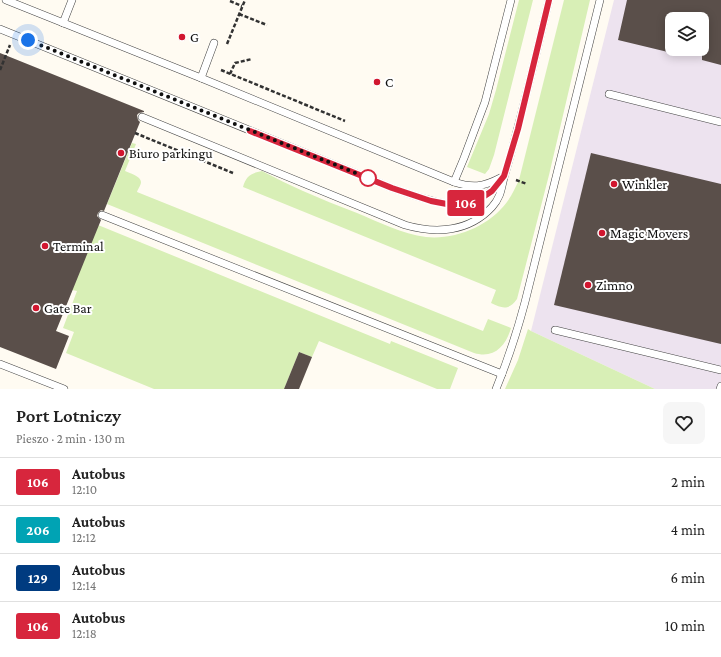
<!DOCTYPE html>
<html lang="pl">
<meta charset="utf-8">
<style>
:root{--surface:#fff;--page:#f6f6f6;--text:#222;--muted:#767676;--line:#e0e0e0}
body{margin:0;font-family:"Crimson Pro",serif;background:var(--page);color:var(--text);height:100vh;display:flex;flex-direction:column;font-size:15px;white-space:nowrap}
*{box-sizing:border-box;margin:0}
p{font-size:13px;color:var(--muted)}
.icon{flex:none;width:22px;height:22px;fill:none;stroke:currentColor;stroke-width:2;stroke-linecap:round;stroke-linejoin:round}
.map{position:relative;height:389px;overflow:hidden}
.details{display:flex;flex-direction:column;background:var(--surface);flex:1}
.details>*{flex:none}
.badge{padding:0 8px;border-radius:3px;font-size:14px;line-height:26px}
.buttons{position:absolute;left:665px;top:12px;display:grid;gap:8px}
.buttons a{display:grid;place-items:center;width:44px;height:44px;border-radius:8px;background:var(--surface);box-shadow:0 2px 10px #0003;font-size:20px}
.you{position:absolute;width:20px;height:20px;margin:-10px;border:3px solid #fff;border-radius:50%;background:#1a73e8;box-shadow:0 0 0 6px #1a73e833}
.map>.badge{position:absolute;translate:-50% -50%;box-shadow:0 0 0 2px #fff}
.round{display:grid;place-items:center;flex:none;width:42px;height:42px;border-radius:8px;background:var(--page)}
.head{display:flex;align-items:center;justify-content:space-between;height:68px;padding:0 16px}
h1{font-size:19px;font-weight:600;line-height:30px}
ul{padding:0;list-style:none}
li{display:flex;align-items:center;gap:12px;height:48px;padding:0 16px;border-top:1px solid var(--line)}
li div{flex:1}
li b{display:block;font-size:15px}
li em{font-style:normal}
li .badge{min-width:44px;font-weight:700;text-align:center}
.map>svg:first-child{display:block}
.industrial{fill:#ede3ef;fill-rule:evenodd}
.green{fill:#d8efb6}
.building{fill:#5a4f4a}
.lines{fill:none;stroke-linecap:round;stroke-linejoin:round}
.service-casing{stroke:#434343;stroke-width:8}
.path{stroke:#323232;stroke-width:2.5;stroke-dasharray:4 2;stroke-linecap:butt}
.service{stroke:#fff;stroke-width:7}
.line-casing{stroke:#fff;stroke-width:9}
.line{stroke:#d7263d;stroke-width:6}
.walk{stroke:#101010;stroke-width:4;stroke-dasharray:0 7.2}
.poi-dot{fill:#d1162f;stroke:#fff;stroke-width:1.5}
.stop-dot{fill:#fff;stroke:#d7263d;stroke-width:2}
.labels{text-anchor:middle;stroke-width:4;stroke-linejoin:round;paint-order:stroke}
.poi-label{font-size:14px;fill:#101010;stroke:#fff;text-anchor:start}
</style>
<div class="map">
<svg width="721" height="389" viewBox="0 0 721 389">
<rect width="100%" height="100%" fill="#fffbf2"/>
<path class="industrial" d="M614,0H721V389H655L531,331ZM672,19H702V49H672Z"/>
<g class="green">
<polygon points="519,0 533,0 494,155 489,169 485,174 467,167 489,114 496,90"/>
<path d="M564,0H590L549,175L517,299C509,310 503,309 491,303L496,290L243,187C246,176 251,173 262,171C276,178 289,185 303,191C321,199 339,206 357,213C379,222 402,234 426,237C456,240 489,226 507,202C512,195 515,188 519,180Z"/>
<path d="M132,143L136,144L125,171C129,173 141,176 141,182C141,185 138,189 137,192L483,331L488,319L511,328C506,346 494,359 474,353L107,204Z"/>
<polygon points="98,225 390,344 391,341 458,368 450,389 437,389 319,341 312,357 299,352 284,389 154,389 66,353 74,332 63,328 77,291 72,290"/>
<polygon points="528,329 531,331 655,389 505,389 518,360"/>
</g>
<g class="building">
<polygon points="627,0 721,0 721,65 702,60 702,19 672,19 672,53 618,40"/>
<polygon points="0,53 144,111 144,112 139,113 137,115 138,120 140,122 104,211 101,210 98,213 97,216 101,220 56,331 69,336 56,369 0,347"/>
<polygon points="591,153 721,184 721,344 554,305"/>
<polygon points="299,352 312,357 299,389 284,389"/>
</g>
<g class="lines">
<defs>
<g id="service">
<path d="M6,0L201,78L454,182C472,188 483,187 500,178"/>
<polyline points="63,23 72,0"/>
<path d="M0,29L392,188C423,198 464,218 492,190C496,186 500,181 504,176"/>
<polyline points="201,78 214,43"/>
<polyline points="609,94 721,122"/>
<path d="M142,117L405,225C436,234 469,232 492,207C502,196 501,187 505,174C522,117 535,58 549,0"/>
<polyline points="454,182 464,158 485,102 511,0"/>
<polyline points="102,215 502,374"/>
<polyline points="555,330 721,370"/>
<polyline points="0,364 64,389"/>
<path d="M496,389C508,360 517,332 525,302L600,0"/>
<polyline points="720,389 721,386"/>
</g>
</defs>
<use href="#service" class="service-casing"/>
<g class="path">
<polyline points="230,1 242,6"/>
<polyline points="239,14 267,25"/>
<polyline points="227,44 245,0"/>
<polyline points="0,70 10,45"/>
<polyline points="221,70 345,121"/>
<polyline points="230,74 235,63 252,59"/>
<polyline points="135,133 233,173"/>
<polyline points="516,180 527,184"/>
</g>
<use href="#service" class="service"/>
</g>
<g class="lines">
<defs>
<polyline id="line" points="250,131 392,188 431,201 452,205 465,204 480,199 492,191 504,176 518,129 549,0"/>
</defs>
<use href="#line" class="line-casing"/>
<use href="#line" class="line"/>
<polyline class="walk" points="28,40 368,178"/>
</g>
<g class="poi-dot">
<circle cx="182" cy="37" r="4"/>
<circle cx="377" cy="82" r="4"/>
<circle cx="121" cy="153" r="4"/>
<circle cx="614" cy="184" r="4"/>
<circle cx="602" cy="233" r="4"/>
<circle cx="45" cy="246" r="4"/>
<circle cx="588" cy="285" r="4"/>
<circle cx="36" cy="308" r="4"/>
</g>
<circle class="stop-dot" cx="368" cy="178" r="8"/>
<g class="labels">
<g class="poi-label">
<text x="190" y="42">G</text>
<text x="385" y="87">C</text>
<text x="129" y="158">Biuro parkingu</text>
<text x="622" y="189">Winkler</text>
<text x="610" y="238">Magic Movers</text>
<text x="53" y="251">Terminal</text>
<text x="596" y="290">Zimno</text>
<text x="44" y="313">Gate Bar</text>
</g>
</g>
</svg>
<div class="buttons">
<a><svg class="icon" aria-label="layers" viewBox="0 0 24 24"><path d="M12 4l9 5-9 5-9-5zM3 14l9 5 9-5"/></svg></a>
</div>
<div class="you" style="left:28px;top:40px"></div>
<b class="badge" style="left:466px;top:203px;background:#d7263d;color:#fff">106</b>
</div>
<section class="details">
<div class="head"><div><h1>Port Lotniczy</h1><p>Pieszo · 2 min · 130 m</p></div><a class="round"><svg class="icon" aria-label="heart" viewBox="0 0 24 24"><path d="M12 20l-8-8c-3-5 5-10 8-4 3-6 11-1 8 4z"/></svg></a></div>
<ul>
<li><span class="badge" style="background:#d7263d;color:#fff">106</span><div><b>Autobus</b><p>12:10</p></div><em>2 min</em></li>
<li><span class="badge" style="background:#00a3b4;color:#fff">206</span><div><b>Autobus</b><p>12:12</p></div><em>4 min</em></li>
<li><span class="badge" style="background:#003b80;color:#fff">129</span><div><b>Autobus</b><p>12:14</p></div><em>6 min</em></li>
<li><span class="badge" style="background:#d7263d;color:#fff">106</span><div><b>Autobus</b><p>12:18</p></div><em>10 min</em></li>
</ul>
</section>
